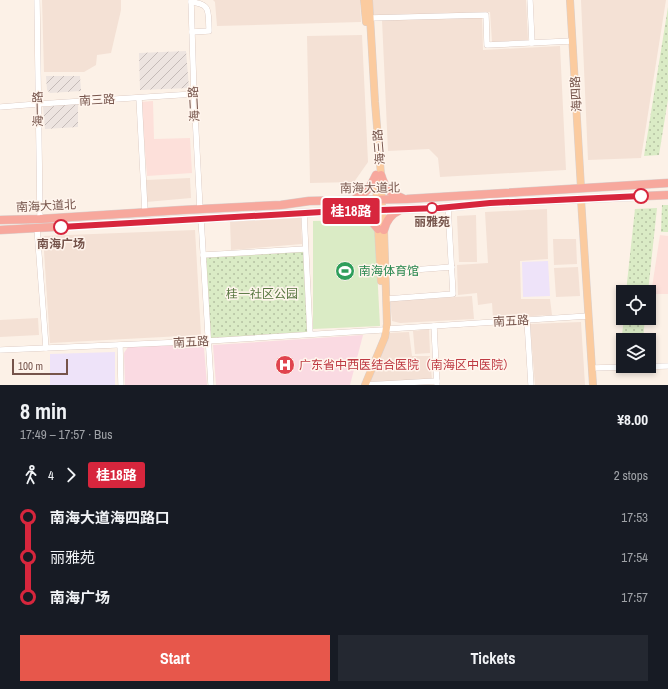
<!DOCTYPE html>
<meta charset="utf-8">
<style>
:root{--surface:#171b24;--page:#242831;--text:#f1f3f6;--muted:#9ea1a6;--accent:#e7574b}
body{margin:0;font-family:"Archivo Narrow","Noto Sans SC",sans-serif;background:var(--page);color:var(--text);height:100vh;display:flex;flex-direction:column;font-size:15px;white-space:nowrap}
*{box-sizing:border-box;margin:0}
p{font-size:13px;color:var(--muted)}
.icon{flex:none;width:22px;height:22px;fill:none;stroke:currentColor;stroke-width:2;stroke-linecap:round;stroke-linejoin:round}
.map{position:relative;height:385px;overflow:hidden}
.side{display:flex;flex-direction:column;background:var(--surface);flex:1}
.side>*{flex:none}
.badge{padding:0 8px;border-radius:3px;font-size:14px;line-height:26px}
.controls{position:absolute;left:616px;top:285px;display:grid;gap:8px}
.controls a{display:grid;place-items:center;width:40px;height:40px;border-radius:0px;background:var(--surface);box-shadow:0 2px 6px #0003;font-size:20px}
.scale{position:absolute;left:12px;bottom:10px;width:56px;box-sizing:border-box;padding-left:4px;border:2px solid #76544b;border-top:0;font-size:11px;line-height:14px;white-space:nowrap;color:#76544b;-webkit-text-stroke:3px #fff5ed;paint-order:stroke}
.map>.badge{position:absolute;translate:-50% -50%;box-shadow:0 0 0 2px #fff}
.legs{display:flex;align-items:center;gap:6px;height:44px;padding:0 20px;font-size:13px}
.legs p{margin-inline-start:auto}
.head{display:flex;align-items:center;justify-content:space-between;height:68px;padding:0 20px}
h1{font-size:22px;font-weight:700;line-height:30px}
.cta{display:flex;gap:8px;margin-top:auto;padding:8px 20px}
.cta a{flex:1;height:46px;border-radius:0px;background:var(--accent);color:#fff;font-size:16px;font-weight:700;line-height:46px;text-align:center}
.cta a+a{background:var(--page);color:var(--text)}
ul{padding:0 20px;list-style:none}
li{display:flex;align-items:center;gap:14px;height:40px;font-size:15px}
li i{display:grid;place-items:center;width:6px;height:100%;margin:0 5px;background:currentColor}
li i::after{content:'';width:10px;height:10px;margin:-5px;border:3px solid;border-radius:50%;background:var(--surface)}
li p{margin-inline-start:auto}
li:first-child i{background:linear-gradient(#0000 50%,currentColor 0)}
li:last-child i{background:linear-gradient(currentColor 50%,#0000 0)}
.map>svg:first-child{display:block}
.residential{fill:#f4e1d5}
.commercial{fill:#fde0da}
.industrial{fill:url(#industrial-furrows)}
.education{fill:#eee3f9}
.medical{fill:#fadae2}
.grass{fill:#daebc5}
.park{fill:url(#park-dots)}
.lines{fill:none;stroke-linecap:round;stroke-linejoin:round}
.minor-casing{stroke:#d0b9af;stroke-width:6}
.major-casing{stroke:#d9cfcd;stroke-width:8}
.highway-casing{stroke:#d9cfcd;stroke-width:9}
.minor{stroke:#fff;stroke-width:5.5}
.major{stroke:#fbcb9f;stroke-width:7}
.highway{stroke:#f7a89d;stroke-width:8}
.line-1-casing{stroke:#fff;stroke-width:9}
.line-1{stroke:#d7263d;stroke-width:6}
.stop-1-dot{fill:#fff;stroke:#d7263d;stroke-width:2}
.labels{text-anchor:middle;stroke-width:3;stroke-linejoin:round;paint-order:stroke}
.street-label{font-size:12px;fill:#76544b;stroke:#fff5ed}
.stop-label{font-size:12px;font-weight:bold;fill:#76544b;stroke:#fff5ed}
.leisure-label{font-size:12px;fill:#27864d;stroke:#fff5ed;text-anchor:start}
.park-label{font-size:12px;fill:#587640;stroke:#fff5ed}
.health-label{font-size:12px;fill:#be3a42;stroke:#fff5ed;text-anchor:start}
</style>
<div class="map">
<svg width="668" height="385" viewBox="0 0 668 385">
<defs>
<pattern id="industrial-furrows" width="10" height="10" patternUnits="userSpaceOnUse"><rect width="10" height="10" fill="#ede4e0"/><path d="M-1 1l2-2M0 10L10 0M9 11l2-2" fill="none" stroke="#c5bbb8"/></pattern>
<pattern id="park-dots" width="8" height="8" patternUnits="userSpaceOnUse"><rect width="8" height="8" fill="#daebc5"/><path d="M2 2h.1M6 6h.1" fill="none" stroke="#b5c1a2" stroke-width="1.8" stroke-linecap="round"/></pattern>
</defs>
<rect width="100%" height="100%" fill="#fcf1e7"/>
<g class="residential">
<polygon points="42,0 121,0 121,10 111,53 97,55 96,65 84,72 44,72"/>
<polygon points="213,0 360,0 361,22 217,26 215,2"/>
<polygon points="373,0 526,0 528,40 492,42 490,12 373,16"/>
<polygon points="581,0 666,0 641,158 588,160"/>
<polygon points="482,16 483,50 560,46 566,170 440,177 438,158 429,149 388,151 382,20"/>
<polygon points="362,35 368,162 354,182 310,183 307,36"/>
<polygon points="190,178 191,198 146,202 146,180"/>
<polygon points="547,209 548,259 520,261 521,299 550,299 552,315 493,318 492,303 478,305 477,293 458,295 457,265 488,263 485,212"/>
<polygon points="476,215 477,262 459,262 457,216"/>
<polygon points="301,217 302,244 231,250 230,220"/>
<polygon points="195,230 201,335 50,343 43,236"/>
<polygon points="553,239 576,239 577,264 554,265"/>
<polygon points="578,267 580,296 556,297 554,268"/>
<polygon points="472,296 474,319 400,323 392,321 390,301"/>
<polygon points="38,318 39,335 0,337 0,320"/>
<polygon points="581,322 585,385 535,385 530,324"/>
<polygon points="429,329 430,353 415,354 413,331"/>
<polygon points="409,332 412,356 430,356 432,380 364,382 389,333"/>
</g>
<g class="commercial">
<polygon points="153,101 154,139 190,138 192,173 147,176 141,102"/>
<polygon points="660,235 668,236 668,294 651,294"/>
</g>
<g class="industrial">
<polygon points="186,51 189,88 140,90 139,53"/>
<polygon points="46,76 80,76 81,91 50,93 47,90"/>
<polygon points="78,104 78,127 45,129 43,107"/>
</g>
<g class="education">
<polygon points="548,261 550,296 523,297 522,262"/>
<polygon points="115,352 115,385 50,385 50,354"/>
</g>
<g class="medical">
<polygon points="363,335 350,385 216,385 213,345"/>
<polygon points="202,344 204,348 207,385 125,385 124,353 128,347"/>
</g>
<polygon class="grass" points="365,220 375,230 380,326 313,329 313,221"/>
<g class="park">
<polygon points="668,7 668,99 659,155 644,156"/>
<polygon points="662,205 668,205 668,232 661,232"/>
<polygon points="657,208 648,292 626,292 635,209"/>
<polygon points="305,249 310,334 208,341 203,255"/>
<polygon points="624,318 645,318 643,340 623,340 623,360 619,360"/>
</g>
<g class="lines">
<defs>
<g id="minor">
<polyline points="37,0 40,219"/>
<polyline points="191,0 194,94 200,209"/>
<polyline points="530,0 532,43"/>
<path d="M191,2C211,4 208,11 209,29V31L192,32"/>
<polyline points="370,18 486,15 487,45 572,41"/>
<polyline points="139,98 145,212"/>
<polyline points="0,107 38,104 194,94"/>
<polyline points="304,213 310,334"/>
<polyline points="201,218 211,385"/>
<polyline points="37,228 46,348"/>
<polyline points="203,255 305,249"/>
<polyline points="385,272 452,267"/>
<polyline points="386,299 453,294 448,207"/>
<polyline points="527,320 531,385"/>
<polyline points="434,326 437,385"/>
<polyline points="387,329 588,316"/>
<polyline points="120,345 121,385"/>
<polyline points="0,350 208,341 382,330"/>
<polyline points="592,368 668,366"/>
<polyline points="365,385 437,381"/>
</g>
<g id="major">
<polyline points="364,0 366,22"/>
<polyline points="570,0 581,188"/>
<polyline points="376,176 377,210 381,281"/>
<polyline points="581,199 593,385"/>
<polyline points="365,385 385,337 387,324 384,230 382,210 381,175 375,102 369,0"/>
</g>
<g id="highway">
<path d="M381,175C385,188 389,193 402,198"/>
<path d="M355,199C366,194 371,186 376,175"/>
<path d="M354,212C364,216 372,220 378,229"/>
<polyline points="0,220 40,219 183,210 281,205 309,201 407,199 668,183"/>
<polyline points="0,230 322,212 439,208 490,203 668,195"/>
<path d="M384,230C386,221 391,214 400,210"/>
</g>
</defs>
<use href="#minor" class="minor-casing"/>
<use href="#major" class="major-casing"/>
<use href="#highway" class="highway-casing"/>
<use href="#minor" class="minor"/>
<use href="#major" class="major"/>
<use href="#highway" class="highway"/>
</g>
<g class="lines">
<defs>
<polyline id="line-1" points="61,227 322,212 439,208 490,203 641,196"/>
</defs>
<use href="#line-1" class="line-1-casing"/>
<use href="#line-1" class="line-1"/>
</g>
<defs>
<symbol id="stadium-disc" viewBox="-11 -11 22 22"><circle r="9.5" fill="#2e9e5b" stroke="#fff5ed"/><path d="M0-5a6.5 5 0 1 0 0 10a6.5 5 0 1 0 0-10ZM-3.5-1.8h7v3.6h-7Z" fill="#fff"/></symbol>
<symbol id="hospital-disc" viewBox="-11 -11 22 22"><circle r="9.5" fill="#e0444e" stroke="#fff5ed"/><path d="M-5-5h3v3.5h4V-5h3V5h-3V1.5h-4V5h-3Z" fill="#fff"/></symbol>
</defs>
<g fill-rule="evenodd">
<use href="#stadium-disc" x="334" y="260" width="22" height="22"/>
<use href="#hospital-disc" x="274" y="354" width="22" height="22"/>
</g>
<g class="stop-1-dot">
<circle cx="641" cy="196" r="7"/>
<circle cx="432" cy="208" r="5"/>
<circle cx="61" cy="227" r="7"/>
</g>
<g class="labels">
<g class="street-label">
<text transform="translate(576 94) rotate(-93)" y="4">海四路</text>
<text transform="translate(97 100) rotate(-3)" y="4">南三路</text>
<text transform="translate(194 104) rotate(-93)" y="4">海二路</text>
<text transform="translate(38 109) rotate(-91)" y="4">海一路</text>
<text transform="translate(379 147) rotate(-95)" y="4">海三路</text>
<text transform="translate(370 188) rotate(-1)" y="4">南海大道北</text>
<text transform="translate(46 206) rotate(-3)" y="4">南海大道北</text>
<text transform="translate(511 321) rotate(-3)" y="4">南五路</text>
<text transform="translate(191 342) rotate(-3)" y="4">南五路</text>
</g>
<g class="stop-label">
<text x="432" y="226">丽雅苑</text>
<text x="61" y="248">南海广场</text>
</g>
<g class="leisure-label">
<text x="359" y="275">南海体育馆</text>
</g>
<g class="park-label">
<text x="262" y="298">桂一社区公园</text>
</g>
<g class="health-label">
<text x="299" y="369">广东省中西医结合医院（南海区中医院）</text>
</g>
</g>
</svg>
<div class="controls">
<a><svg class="icon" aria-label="locate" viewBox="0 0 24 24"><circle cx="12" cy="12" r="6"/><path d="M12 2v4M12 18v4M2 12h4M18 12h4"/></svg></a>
<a><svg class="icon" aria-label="layers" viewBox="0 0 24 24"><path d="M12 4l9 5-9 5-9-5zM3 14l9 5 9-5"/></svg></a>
</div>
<div class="scale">100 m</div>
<b class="badge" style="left:351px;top:211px;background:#d7263d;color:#fff">桂18路</b>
</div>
<section class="side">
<div class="head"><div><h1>8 min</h1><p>17:49 – 17:57 · Bus</p></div><b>¥8.00</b></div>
<div class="legs"><svg class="icon" aria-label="walk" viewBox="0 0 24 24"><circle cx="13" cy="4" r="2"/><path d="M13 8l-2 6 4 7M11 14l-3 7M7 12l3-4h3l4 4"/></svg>4<svg class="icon" aria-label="forward" viewBox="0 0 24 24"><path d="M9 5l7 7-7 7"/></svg><b class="badge" style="background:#d7263d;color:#fff">桂18路</b><p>2 stops</p></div>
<ul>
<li><i style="color:#d7263d"></i><b>南海大道海四路口</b><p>17:53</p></li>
<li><i style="color:#d7263d"></i><span>丽雅苑</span><p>17:54</p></li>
<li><i style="color:#d7263d"></i><b>南海广场</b><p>17:57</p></li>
</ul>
<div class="cta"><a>Start</a><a>Tickets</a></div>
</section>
